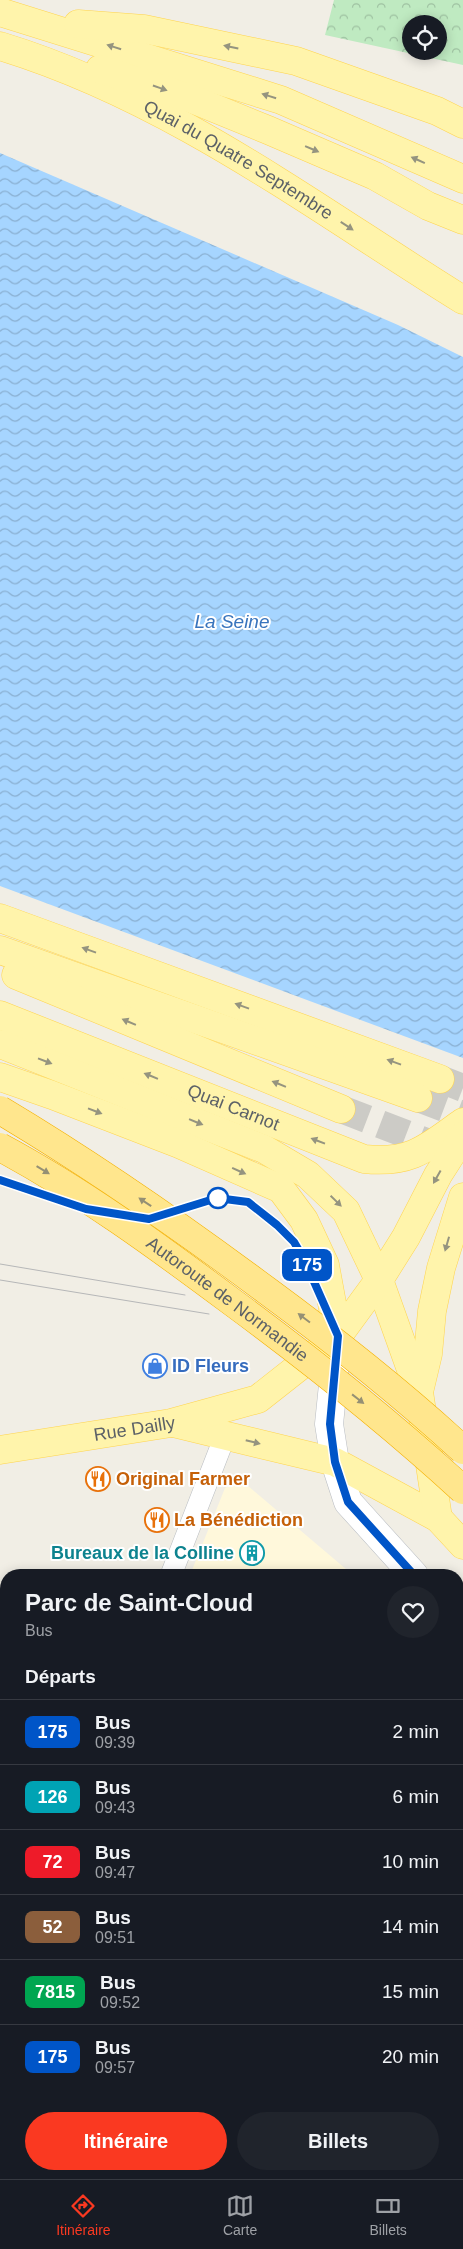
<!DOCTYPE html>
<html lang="fr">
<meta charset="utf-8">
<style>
:root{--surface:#171b24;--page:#20242c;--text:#f1f3f6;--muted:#9ea1a6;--line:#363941;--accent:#fa3921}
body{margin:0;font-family:Arial,sans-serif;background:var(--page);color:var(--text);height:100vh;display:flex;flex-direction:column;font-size:19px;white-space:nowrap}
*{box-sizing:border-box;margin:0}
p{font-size:16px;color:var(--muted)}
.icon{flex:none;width:28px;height:28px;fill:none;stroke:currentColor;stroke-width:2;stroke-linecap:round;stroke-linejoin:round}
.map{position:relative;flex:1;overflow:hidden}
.details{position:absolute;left:0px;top:1569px;width:464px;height:611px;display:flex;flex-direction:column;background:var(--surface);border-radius:20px 20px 0 0;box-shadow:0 2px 12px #0003}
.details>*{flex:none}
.badge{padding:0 10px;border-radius:8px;font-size:18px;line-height:32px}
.tools{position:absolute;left:402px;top:15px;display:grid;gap:10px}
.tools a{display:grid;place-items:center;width:45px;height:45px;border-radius:50%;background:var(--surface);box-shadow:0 2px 12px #0003;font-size:25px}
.map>.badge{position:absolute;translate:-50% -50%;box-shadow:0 0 0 2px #fff}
h2{padding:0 25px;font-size:19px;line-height:45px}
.round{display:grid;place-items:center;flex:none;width:52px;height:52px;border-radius:26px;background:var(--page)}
.head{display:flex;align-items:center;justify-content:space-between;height:85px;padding:0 25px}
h1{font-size:24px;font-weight:700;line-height:38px}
.button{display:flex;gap:10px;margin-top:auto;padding:10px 25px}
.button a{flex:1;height:58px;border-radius:30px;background:var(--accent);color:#fff;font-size:20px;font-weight:700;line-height:58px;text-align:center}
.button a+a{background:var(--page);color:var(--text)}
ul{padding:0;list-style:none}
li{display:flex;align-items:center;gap:15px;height:65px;padding:0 25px;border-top:1px solid var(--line)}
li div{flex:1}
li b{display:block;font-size:19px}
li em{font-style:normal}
li .badge{min-width:55px;font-weight:700;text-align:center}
.tab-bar{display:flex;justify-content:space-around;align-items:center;height:70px;border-top:1px solid var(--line);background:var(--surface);font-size:14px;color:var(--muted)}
.tab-bar a{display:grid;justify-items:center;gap:2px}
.tab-bar .active{color:var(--accent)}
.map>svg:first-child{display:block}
.commercial{fill:#fff8db}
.park{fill:url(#park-crowns);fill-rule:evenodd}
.water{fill:url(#water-waves)}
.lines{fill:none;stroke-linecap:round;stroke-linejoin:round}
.minor-tunnel{stroke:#cccbc6;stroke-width:21;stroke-dasharray:21 11;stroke-linecap:butt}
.primary-tunnel{stroke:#cccbc6;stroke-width:28;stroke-dasharray:28 14;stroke-linecap:butt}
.minor-casing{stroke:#b9bdc2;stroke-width:22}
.secondary-casing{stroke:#b8bcc2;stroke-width:29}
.primary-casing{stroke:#ffd44f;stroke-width:29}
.minor{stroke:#fff;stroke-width:21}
.secondary{stroke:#fff;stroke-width:28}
.primary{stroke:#fff4ab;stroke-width:28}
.tram{stroke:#b6b7b8;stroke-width:1}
.motorway-bridge-casing{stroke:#f5b100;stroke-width:29;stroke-linecap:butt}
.motorway-bridge{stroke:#ffe68d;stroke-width:28}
.oneway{fill:#95947f}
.oneway2{fill:#959074}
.line-casing{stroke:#fff;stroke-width:11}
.line{stroke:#0055c8;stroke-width:8}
.stop-dot{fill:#fff;stroke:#0055c8;stroke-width:2.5}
.labels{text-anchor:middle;stroke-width:4;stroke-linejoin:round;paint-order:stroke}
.street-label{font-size:18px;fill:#5c6167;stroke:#fff}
.shop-label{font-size:18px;font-weight:bold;fill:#366cbe;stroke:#fff;text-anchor:start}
.food-label{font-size:18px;font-weight:bold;fill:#c56008;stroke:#fff;text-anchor:start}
.culture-label{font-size:18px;font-weight:bold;fill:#0d838f;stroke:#fff;text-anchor:end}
.water-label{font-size:19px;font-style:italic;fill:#3874bd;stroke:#fff}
</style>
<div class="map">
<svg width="463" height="2179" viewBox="0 0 463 2179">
<defs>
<pattern id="park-crowns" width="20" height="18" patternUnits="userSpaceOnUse" patternTransform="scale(1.25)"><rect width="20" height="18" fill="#bfeac1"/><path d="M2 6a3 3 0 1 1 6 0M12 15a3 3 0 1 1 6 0" fill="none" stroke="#9ec1a1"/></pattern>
<pattern id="water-waves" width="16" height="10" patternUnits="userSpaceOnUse" patternTransform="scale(1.25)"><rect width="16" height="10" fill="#a6d5ff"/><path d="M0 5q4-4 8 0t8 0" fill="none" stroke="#8ab0d2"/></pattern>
</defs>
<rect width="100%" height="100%" fill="#f1eee5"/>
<g class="commercial">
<polygon points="241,1480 353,1575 190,1575 225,1488"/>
<polygon points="458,1689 463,1693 463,2128 458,2127"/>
</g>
<path class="park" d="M334,0H463V65L325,35ZM411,24H439V51H411Z"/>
<polygon class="water" points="0,153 398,325 463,357 463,1058 0,886"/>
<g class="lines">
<polyline class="minor-tunnel" points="0,1897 6,1900"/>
<g class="primary-tunnel">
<polyline points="440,1079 463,1088"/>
<polyline points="418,1098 463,1115"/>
<polyline points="341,1109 450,1151"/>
</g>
<defs>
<g id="minor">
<polyline points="171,1575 225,1436"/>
<polyline points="0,1976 6,1964"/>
<polyline points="0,2019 6,2021"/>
<polyline points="458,2151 463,2152"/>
<polyline points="149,2179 156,2174"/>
<polyline points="423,2179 426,2174"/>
</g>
<g id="secondary">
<polyline points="338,1336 329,1424 335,1462 348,1502 414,1575"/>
<polyline points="458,1624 463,1630"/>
</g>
<g id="primary">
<polyline points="0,12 281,100 463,179"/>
<polyline points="78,24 144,29 296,61 437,111 463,124"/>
<path id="s1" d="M0,46C171,98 313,207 463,300"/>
<polyline points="100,69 192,99 268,130 375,176 428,206 463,220"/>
<polyline points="0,918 440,1079"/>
<polyline points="0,950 418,1098"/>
<polyline points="16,975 341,1109"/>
<path id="s2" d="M0,1015L364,1159C411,1164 427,1148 463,1122"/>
<polyline points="0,1044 264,1149 308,1175 346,1211 379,1280 419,1392"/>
<polyline points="0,1077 52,1095 179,1144 281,1189 304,1220 325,1265 338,1336"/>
<polyline points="173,1423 335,1462 438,1518 463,1545"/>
<path id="s3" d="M0,1450L171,1423L258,1399L338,1336L379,1280L406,1237L438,1175L463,1136"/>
<polyline points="438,1518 419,1392 428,1354 432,1311 441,1268 463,1197"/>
</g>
</defs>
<use href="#minor" class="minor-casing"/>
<use href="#secondary" class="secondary-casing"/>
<use href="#primary" class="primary-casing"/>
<use href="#minor" class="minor"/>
<use href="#secondary" class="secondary"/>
<use href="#primary" class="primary"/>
<g class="tram">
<polyline points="0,1264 185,1295"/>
<polyline points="0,1280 209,1314"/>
</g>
<defs>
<g id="motorway-bridge">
<path d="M0,1110C92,1165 180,1226 266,1290C334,1340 401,1393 463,1450"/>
<path id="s4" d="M0,1147C82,1191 157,1246 232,1302C312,1361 390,1423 463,1490"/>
</g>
</defs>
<use href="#motorway-bridge" class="motorway-bridge-casing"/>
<use href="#motorway-bridge" class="motorway-bridge"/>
</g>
<defs><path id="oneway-solid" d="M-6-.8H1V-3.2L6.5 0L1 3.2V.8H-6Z" transform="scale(1.25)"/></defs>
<g class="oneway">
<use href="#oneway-solid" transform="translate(114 47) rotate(-162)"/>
<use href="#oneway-solid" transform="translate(231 47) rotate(-168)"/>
<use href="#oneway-solid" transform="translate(160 88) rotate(19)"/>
<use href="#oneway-solid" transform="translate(269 96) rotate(-162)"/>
<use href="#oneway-solid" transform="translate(312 149) rotate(23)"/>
<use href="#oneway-solid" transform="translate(418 160) rotate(-156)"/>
<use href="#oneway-solid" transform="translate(347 226) rotate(33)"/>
<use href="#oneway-solid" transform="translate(89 950) rotate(-160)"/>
<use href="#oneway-solid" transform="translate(242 1006) rotate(-160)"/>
<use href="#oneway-solid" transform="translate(129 1022) rotate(-157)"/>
<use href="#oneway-solid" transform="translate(45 1061) rotate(21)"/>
<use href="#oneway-solid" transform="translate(394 1062) rotate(-160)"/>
<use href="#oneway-solid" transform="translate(151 1076) rotate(-158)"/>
<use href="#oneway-solid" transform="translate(279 1084) rotate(-158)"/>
<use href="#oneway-solid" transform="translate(95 1111) rotate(21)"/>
<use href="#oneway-solid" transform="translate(196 1122) rotate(22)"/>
<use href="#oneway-solid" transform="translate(318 1141) rotate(-159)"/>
<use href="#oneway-solid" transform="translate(239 1171) rotate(24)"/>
<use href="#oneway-solid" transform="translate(437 1177) rotate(119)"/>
<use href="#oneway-solid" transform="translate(336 1201) rotate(44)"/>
<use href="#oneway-solid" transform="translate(447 1244) rotate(106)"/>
<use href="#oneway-solid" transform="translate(253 1442) rotate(14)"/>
</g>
<g class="oneway2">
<use href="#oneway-solid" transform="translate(43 1170) rotate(31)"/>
<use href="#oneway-solid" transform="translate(145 1202) rotate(-146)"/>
<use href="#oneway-solid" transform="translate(304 1318) rotate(-143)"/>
<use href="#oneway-solid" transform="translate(358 1399) rotate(38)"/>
</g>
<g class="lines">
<defs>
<polyline id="line" points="0,1180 86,1209 149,1219 217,1198 248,1202 277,1225 294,1242 304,1259 338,1336 330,1424 335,1462 348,1502 414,1575"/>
</defs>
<use href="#line" class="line-casing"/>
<use href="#line" class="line"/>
</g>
<defs>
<symbol id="shop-ring" viewBox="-11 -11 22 22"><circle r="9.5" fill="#fff" stroke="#3f7fe0" stroke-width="1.5"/><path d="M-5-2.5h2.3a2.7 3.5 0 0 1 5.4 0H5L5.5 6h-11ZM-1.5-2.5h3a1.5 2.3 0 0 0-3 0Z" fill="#3f7fe0"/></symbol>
<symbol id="restaurant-ring" viewBox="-11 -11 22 22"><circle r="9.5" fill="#fff" stroke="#e8710a" stroke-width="1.5"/><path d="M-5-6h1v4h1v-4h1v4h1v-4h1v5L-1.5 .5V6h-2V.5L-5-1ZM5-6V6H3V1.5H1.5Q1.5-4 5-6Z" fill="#e8710a"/></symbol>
<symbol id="building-ring" viewBox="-11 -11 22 22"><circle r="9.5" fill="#fff" stroke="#0f9aa8" stroke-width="1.5"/><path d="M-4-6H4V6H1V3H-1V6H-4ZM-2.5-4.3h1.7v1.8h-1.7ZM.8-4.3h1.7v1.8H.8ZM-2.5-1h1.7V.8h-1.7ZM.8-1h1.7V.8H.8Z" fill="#0f9aa8"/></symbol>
</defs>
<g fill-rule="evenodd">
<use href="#shop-ring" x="141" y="1352" width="28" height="28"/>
<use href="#restaurant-ring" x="84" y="1465" width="28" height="28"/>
<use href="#restaurant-ring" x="143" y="1506" width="28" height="28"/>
<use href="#building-ring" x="238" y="1539" width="28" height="28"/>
</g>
<circle class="stop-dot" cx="218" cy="1198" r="10"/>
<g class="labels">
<g class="street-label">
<text dy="6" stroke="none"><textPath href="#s1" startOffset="265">Quai du Quatre Septembre</textPath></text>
<text dy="6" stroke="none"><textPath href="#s2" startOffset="251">Quai Carnot</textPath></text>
<text dy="6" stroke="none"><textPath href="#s4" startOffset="274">Autoroute de Normandie</textPath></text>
<text dy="6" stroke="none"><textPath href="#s3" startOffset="136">Rue Dailly</textPath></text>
</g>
<g class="shop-label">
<text x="172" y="1372">ID Fleurs</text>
</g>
<g class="food-label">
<text x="116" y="1485">Original Farmer</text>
<text x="174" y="1526">La Bénédiction</text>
</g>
<g class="culture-label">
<text x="234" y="1559">Bureaux de la Colline</text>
</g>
<g class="water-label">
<text x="232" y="628">La Seine</text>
</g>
</g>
</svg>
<div class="tools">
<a><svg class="icon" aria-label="locate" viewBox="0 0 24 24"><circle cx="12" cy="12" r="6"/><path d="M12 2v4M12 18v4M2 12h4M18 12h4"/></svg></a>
</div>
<b class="badge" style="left:307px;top:1265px;background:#0055c8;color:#fff">175</b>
<section class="details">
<div class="head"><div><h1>Parc de Saint-Cloud</h1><p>Bus</p></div><a class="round"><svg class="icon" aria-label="heart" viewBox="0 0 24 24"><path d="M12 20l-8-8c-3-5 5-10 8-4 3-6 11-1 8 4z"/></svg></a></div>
<h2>Départs</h2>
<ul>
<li><span class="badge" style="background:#0055c8;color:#fff">175</span><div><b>Bus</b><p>09:39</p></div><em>2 min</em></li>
<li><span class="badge" style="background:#00a3b4;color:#fff">126</span><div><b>Bus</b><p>09:43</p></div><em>6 min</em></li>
<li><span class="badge" style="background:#ee1b29;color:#fff">72</span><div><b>Bus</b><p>09:47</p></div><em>10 min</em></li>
<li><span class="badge" style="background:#8b5e3c;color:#fff">52</span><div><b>Bus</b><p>09:51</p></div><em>14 min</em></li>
<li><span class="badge" style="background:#00a651;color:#fff">7815</span><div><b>Bus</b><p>09:52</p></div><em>15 min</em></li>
<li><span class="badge" style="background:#0055c8;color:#fff">175</span><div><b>Bus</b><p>09:57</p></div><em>20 min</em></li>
</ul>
<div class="button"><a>Itinéraire</a><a>Billets</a></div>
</section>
</div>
<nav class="tab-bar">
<a class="active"><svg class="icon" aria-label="directions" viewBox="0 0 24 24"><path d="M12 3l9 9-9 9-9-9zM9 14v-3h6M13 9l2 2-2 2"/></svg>Itinéraire</a>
<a><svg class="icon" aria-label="map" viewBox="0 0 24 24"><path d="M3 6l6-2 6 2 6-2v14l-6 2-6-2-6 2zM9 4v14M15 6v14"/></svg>Carte</a>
<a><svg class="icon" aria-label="tickets" viewBox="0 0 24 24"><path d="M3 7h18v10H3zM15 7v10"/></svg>Billets</a>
</nav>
